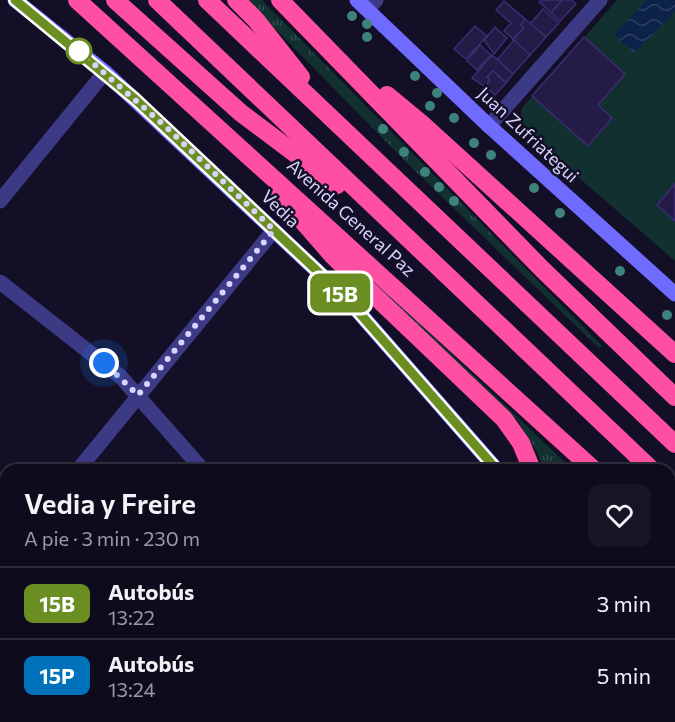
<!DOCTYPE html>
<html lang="es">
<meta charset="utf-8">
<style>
:root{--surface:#0e0b1c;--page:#171425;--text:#f1f3f6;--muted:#9b9ba3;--line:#2e2b3b}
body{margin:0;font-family:Commissioner,sans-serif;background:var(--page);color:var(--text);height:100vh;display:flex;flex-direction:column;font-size:22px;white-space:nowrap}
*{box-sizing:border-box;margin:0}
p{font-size:20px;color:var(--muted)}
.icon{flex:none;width:33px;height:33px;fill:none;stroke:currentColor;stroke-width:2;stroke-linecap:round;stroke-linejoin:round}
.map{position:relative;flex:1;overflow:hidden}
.sheet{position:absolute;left:0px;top:464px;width:675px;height:260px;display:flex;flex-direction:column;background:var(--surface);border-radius:18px 18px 0 0;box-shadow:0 2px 4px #0004,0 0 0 2px var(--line)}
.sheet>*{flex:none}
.badge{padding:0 12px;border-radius:9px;font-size:21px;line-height:39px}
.you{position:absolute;width:30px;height:30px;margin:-15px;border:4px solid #fff;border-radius:50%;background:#1a73e8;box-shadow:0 0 0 9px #1a73e833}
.map>.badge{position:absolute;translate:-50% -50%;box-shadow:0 0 0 3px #fff}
.round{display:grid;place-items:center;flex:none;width:63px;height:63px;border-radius:12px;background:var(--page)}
.head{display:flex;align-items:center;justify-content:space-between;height:102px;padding:0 24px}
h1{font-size:28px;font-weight:600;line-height:45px}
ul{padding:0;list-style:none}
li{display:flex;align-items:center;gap:18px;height:72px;padding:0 24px;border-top:2px solid var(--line)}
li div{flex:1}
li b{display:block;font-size:22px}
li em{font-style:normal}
li .badge{min-width:66px;font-weight:700;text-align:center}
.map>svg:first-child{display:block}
.grass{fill:url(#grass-tufts)}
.pitch{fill:#12302f}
.water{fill:url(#water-waves)}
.building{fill:#241b47;stroke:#3b2d73;stroke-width:1.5}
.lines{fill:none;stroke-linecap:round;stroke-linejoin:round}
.street{stroke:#3d3a85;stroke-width:15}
.secondary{stroke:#6f6bff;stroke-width:15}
.highway{stroke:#ff4fa3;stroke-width:18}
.tree{fill:#3d827b}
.line-casing{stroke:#fff;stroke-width:14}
.line{stroke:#6b8e23;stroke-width:9}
.walk{stroke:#d9d4ff;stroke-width:6;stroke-dasharray:0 10.8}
.stop-dot{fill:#fff;stroke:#6b8e23;stroke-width:3}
.labels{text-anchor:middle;stroke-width:5;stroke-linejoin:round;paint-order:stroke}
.street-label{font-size:18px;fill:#d9d4ff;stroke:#130f26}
</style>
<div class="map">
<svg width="675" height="722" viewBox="0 0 675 722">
<defs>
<pattern id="grass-tufts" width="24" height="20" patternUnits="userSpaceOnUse" patternTransform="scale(1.5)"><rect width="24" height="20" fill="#12302f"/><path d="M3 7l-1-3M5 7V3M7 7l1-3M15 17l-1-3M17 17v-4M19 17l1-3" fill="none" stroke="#344d4e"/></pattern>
<pattern id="water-waves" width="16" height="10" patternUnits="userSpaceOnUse" patternTransform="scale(1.5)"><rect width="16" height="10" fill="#0c2248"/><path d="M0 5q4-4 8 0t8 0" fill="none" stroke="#2f4163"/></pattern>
</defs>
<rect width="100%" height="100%" fill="#130f26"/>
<g class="grass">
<polygon points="247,0 262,0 602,346 599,348 411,167"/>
<polygon points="377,283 572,469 544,469 536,450 518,421 375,285"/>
<polygon points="669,562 675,568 675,604 669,605"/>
</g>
<polygon class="pitch" points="617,0 675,0 675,261 519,126 522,108"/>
<polygon class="water" points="646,0 675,0 675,12 634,53 614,35"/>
<g class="building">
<polygon points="541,0 562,0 551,13 539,2"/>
<polygon points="562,0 571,0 576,4 560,21 551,13"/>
<polygon points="504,1 525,19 521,25 524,28 513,39 504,31 511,23 496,10"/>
<polygon points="543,9 559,23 546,37 530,24"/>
<polygon points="525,19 546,37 530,55 513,40 524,28 521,25"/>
<polygon points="475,26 487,36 466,59 454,49"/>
<polygon points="495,27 507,38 494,54 484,40"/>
<polygon points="584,37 625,74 598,105 612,118 588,146 532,96"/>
<polygon points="514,40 530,55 513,74 497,60"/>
<polygon points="480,45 491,55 477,70 467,61"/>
<polygon points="492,55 513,74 506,83 493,71 487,77 490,80 487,88 472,78"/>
<polygon points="493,71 506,83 495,95 487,88 489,86 487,84 490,80 487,77"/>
<polygon points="675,184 675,221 657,205"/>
</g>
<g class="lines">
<g class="street">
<polyline points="368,9 376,0"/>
<polyline points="489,126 600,0"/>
<polyline points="0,201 105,72"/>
<polyline points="0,282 121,377 203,470"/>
<polyline points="78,470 274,230"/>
<polyline points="0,567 6,560"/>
<polyline points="0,576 6,583"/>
<polyline points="669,635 675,630"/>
<polyline points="122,717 127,722"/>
<polyline points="414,717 418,722"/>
<polyline points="227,722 233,717"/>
<polyline points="569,722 575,717"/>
</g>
<g class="secondary">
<polyline points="15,0 105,72 348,300 497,470"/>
<polyline points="357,0 489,126 675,294"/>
<polyline points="669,662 675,670"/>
</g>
<g class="highway">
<polyline points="77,0 594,470"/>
<polyline points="115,0 241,113 337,185"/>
<polyline points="157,0 652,470"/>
<polyline points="207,0 675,444"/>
<polyline points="236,0 256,20 301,77"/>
<polyline points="280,0 542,269 675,397"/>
<polyline points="387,95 422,124 675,354"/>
<polyline points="280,195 333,256 504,419 521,443 532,470"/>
<polyline points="669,485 675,491"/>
<polyline points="669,539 675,545"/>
</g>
</g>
<g class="tree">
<circle cx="352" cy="16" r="5"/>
<circle cx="367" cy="24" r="5"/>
<circle cx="367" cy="37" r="5"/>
<circle cx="415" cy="76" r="5"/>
<circle cx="437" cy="93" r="5"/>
<circle cx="430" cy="106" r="5"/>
<circle cx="454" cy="118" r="5"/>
<circle cx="383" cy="129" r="5"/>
<circle cx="474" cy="143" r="5"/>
<circle cx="404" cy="152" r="5"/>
<circle cx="491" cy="155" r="5"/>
<circle cx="425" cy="172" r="5"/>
<circle cx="439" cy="187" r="5"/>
<circle cx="534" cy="188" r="5"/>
<circle cx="454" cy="201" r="5"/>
<circle cx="560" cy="213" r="5"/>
<circle cx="620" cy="271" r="5"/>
<circle cx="667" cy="315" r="5"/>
</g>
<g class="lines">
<defs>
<polyline id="line" points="15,0 135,99 348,300 497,470"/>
</defs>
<use href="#line" class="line-casing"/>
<use href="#line" class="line"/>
<polyline class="walk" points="79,51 166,127 274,230 138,395 104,363"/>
</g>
<circle class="stop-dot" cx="79" cy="51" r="12"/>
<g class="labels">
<g class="street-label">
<text transform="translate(528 135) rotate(43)" y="6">Juan Zufriategui</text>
<text transform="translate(280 209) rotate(44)" y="6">Vedia</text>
<text transform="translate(351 218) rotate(42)" y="6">Avenida General Paz</text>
</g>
</g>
</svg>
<div class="you" style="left:104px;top:363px"></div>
<b class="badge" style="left:340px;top:293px;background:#6b8e23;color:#fff">15B</b>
<section class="sheet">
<div class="head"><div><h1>Vedia y Freire</h1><p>A pie · 3 min · 230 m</p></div><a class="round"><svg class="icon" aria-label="heart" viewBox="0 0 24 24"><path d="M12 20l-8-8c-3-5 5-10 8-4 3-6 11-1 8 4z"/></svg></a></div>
<ul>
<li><span class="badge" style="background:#6b8e23;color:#fff">15B</span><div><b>Autobús</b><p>13:22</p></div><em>3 min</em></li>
<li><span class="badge" style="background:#0072bc;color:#fff">15P</span><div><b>Autobús</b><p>13:24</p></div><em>5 min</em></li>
</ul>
</section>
</div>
